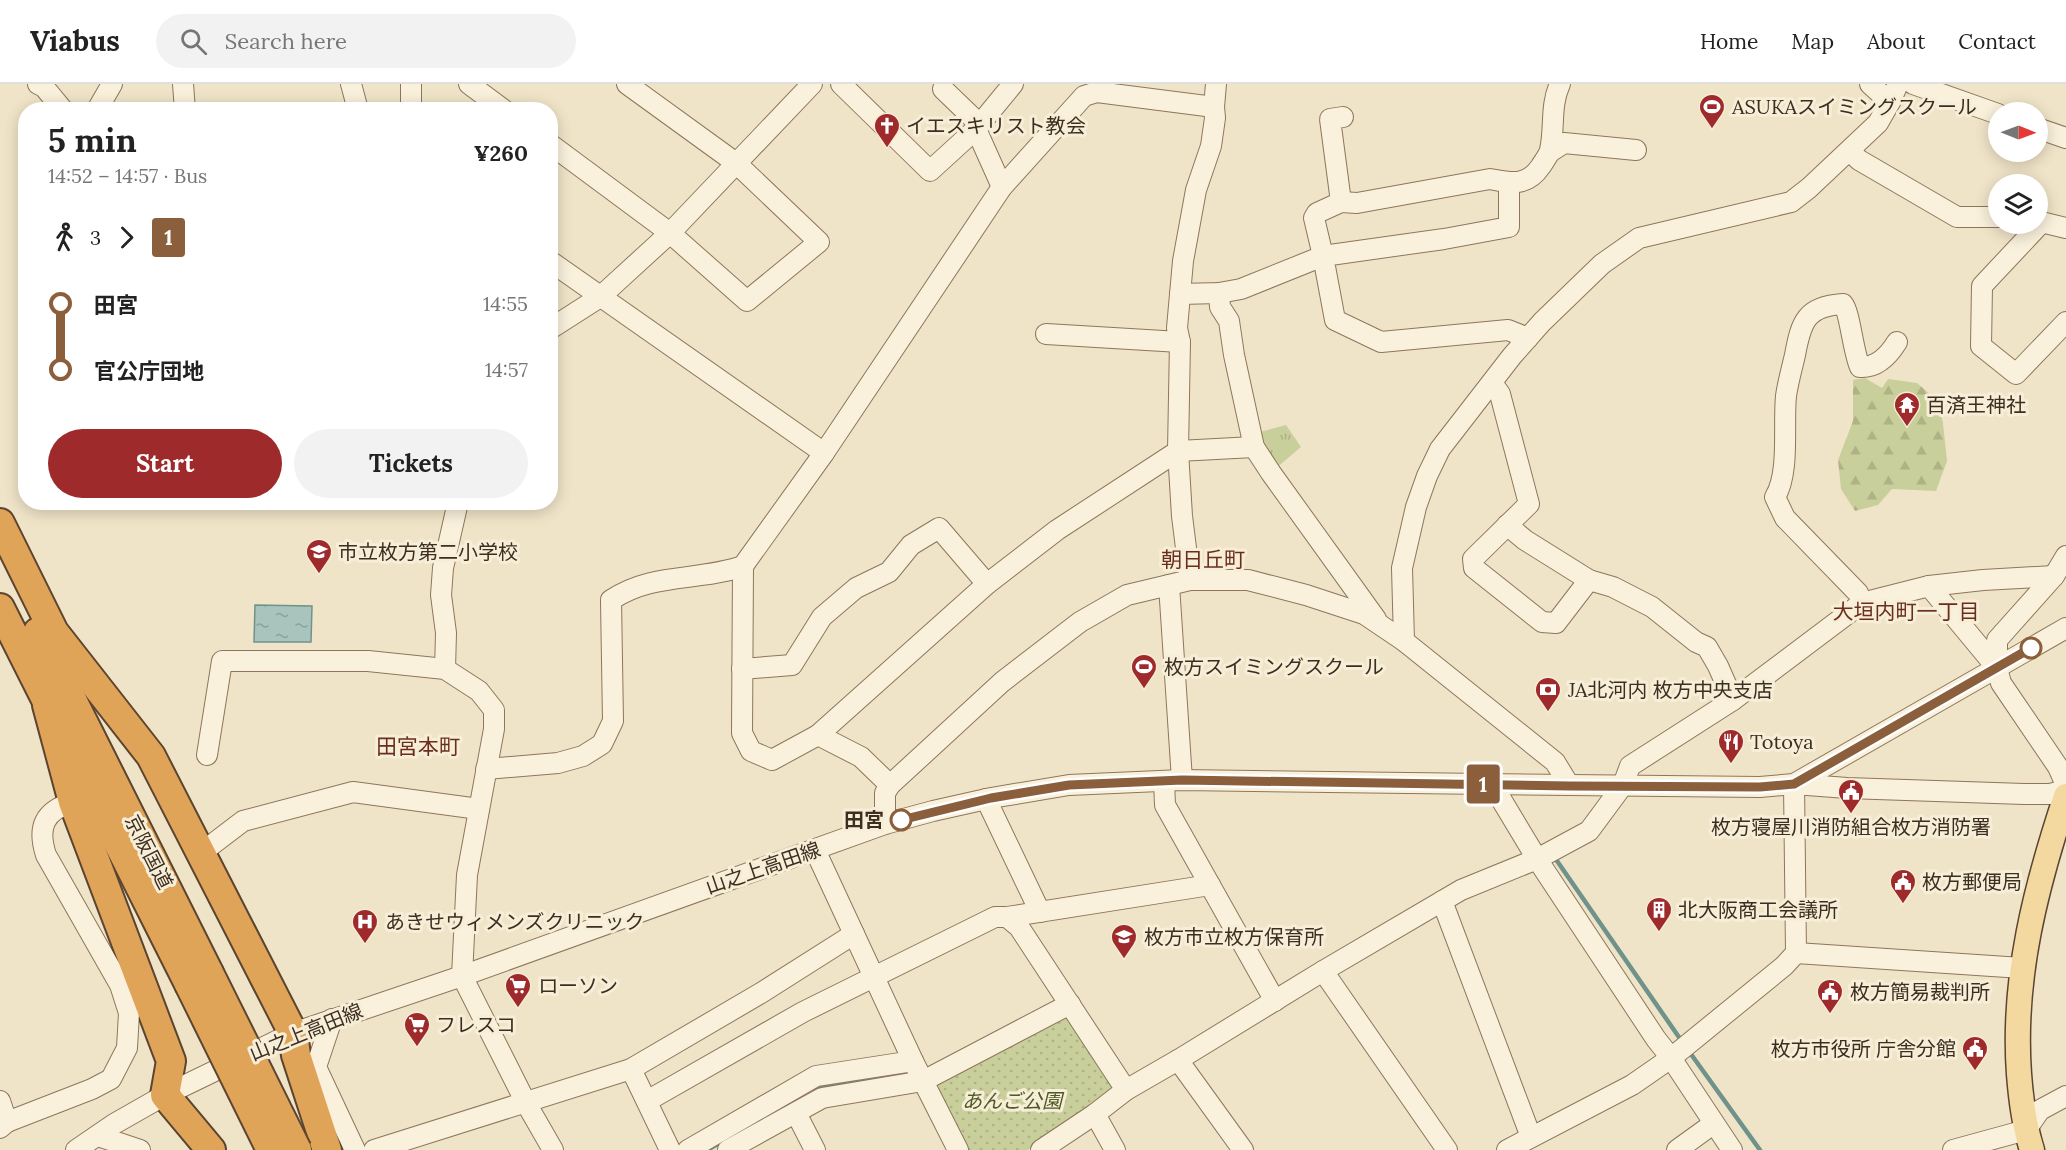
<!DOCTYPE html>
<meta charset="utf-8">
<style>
:root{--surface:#fff;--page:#f2f2f2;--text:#222;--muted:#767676;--line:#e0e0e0;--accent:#9e2a2b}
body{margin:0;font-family:Lora,"Noto Sans JP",serif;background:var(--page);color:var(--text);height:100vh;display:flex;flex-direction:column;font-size:22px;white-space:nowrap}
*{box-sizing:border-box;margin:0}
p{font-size:20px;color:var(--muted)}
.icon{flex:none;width:33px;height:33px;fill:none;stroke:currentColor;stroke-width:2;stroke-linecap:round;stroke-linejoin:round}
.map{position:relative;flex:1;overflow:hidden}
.details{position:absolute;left:18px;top:18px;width:540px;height:408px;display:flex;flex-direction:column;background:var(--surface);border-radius:24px;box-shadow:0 3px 15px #0003}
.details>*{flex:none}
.badge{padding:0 12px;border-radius:4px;font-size:21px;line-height:39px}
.needle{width:39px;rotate:91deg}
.tools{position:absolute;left:1988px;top:18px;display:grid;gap:12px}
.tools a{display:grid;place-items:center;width:60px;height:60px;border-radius:50%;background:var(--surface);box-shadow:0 3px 15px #0003;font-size:30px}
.map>.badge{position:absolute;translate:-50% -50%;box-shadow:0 0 0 3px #fff}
.legs{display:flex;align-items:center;gap:9px;height:66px;padding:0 30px;font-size:20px}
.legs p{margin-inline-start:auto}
.summary{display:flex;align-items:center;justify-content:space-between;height:102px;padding:0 30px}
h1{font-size:33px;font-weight:700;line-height:45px}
.cta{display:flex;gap:12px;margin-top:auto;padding:12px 30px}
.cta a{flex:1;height:69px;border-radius:36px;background:var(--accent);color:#fff;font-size:24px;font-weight:700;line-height:69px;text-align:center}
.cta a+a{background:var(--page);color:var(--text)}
ul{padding:0 30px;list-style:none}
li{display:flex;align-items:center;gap:21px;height:66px;font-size:22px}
li i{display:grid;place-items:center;width:9px;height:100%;margin:0 8px;background:currentColor}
li i::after{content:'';width:15px;height:15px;margin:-8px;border:4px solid;border-radius:50%;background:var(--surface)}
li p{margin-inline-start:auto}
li:first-child i{background:linear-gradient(#0000 50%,currentColor 0)}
li:last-child i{background:linear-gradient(currentColor 50%,#0000 0)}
header{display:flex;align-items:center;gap:36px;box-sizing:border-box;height:84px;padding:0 30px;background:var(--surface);border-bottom:2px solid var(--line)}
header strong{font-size:28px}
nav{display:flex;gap:33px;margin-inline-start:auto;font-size:21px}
.search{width:420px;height:54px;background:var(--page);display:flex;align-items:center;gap:15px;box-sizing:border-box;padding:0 21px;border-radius:33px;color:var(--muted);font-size:22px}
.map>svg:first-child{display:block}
.grass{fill:url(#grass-tufts)}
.forest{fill:url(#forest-firs)}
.park{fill:url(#park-dots)}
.water{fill:url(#water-ripples);stroke:#6f938a;stroke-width:1.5}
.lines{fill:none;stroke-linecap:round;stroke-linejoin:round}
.stream{stroke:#6f938a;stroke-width:4.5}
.minor-casing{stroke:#8d765c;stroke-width:22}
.major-casing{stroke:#5b4430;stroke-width:27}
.highway-casing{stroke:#5b4430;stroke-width:32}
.minor{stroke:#faf1dc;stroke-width:20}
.major{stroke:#f3d9a0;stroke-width:24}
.highway{stroke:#e0a458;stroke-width:28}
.highway-bridge-casing{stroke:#5b4430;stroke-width:32;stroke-linecap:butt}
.highway-bridge{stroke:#e0a458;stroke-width:28}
.line-1-casing{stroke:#fff;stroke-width:14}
.line-1{stroke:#8b5e3c;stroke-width:9}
.stop-1-dot{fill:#fff;stroke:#8b5e3c;stroke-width:3}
.labels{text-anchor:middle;stroke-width:6;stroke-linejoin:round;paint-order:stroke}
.poi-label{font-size:20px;fill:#3d2e20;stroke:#f7eed8;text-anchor:start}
.stop-label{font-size:20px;font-weight:bold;fill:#3d2e20;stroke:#f7eed8;text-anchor:end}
.street-label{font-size:20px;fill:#3d2e20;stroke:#f7eed8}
.park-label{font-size:20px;font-style:italic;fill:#4d5a26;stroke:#f7eed8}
.neighbourhood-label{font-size:21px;fill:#6b2e1e;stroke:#f7eed8}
</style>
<header>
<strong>Viabus</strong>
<div class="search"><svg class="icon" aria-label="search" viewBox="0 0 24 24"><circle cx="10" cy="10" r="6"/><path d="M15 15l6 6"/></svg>Search here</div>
<nav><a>Home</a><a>Map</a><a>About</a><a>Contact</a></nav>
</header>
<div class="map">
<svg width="2066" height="1066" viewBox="0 0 2066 1066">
<defs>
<pattern id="grass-tufts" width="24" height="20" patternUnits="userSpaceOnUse" patternTransform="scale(1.5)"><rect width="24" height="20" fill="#c9cf9b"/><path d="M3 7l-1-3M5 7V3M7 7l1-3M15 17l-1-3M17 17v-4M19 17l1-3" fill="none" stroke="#aeb285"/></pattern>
<pattern id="forest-firs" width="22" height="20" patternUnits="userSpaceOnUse" patternTransform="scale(1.5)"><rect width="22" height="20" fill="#c9cf9b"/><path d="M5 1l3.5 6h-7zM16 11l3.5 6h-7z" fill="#aeb285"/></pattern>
<pattern id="park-dots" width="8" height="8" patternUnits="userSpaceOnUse" patternTransform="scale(1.5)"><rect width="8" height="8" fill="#c9cf9b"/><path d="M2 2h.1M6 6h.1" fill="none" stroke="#aeb285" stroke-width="1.8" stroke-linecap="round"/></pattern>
<pattern id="water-ripples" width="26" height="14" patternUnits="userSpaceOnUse" patternTransform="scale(1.5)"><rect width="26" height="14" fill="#a9c4bc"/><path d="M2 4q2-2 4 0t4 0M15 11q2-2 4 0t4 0" fill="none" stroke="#8ba098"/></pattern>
</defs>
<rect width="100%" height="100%" fill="#f0e4c8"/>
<polygon class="grass" points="1286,341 1301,363 1274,386 1253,350"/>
<polygon class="forest" points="1865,294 1882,304 1888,295 1917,299 1938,317 1943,339 1947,377 1936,407 1892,405 1878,421 1855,427 1841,405 1838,376 1853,337 1853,296"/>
<polygon class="park" points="1069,931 1117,1004 1027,1066 968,1066 937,1001"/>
<polygon class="water" points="255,521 312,522 311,558 254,558"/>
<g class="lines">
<g class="stream">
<polyline points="1555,774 1683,959"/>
<polyline points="1688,966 1760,1066"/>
<polyline points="815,1007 821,1004 911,989"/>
<polyline points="707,1066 789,1021"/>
</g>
<defs>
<g id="minor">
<polyline points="38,0 44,3 63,26"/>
<polyline points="183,0 185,26"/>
<polyline points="351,0 358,26"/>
<polyline points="469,0 504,26"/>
<polyline points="841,0 930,87 976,45"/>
<polyline points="1216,0 1214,23 1215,34 1211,62 1196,106 1183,177 1177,244 1180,258 1178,367 1182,432 1190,496 1248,496 1306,511 1364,530 1404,557 1555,678 1569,701"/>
<polyline points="1870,0 1890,18"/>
<polyline points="1913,0 1998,30"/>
<polyline points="943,5 973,34 981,39"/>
<polyline points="97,26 112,0"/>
<polyline points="411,26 411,0"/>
<polyline points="2037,44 2066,54"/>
<polyline points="550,60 670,149 747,217 819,158 736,79 627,0"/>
<polyline points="1850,67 1859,76 1957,133 1998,133"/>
<polyline points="1550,68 1564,59 1636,66"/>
<polyline points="1512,99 1509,105 1509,143 1444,155 1323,172 1335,236 1381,258 1508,246 1528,254"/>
<polyline points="1002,103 976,45 1013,0"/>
<polyline points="1341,118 1330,35 1343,33"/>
<polyline points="2037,137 2066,144"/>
<polyline points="2042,138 1982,202 1981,262 2016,290 2066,238"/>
<polyline points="550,177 824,369"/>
<polyline points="1219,209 1220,223 1229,237 1234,271 1254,363 1271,389 1376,535"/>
<path d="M1180,210L1219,209L1241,205L1323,172L1314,134L1317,129L1341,118L1357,119L1490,95C1512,99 1527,103 1541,82C1544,77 1549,71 1550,66C1555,44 1550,21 1560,0"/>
<polyline points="550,245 600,213 670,149 812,0"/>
<polyline points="1046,250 1180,258"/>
<polyline points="1492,299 1500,310 1529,420 1473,475 1474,484 1542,538 1556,539 1589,496"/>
<polyline points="1507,441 1525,456 1589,496 1613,503 1652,523 1696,558 1707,563 1718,582 1733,616"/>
<polyline points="2066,472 2054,492 1997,556 1997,584 2001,599 2058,683 2066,701"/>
<polyline points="743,482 742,649 751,667 772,676 818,651 987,500 1057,446 1178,367 1254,363"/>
<polyline points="1169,501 1182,696"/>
<polyline points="1929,502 1997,584"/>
<path d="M1862,519L1858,509L1785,434L1775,413C1790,389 1783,341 1786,312C1788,298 1792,284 1795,271C1801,238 1806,222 1843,220C1850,228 1853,268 1860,283C1877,284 1889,271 1897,258"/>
<polyline points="1404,557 1402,484 1416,423 1427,392 1440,365 1512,272 1542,238 1602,180 1639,154 1791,118 1809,104 1878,39 1890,18 1898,0"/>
<polyline points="445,585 446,549 441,511 443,484 458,418"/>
<polyline points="742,585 792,581 822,533 856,504 889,488 911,461 939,444 987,500"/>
<polyline points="818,651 861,673 890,701"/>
<polyline points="207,671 222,577 368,577 445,585 479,607 494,626 494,645 467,791 462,892 526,1019 553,1066"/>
<path d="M486,685L558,679L583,672L602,660L613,637L611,516C653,488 697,498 743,482L824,369L1002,103L1084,12L1097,8L1214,23"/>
<polyline points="1164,697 1165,721 1275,917"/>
<polyline points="1492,700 1537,775 1656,955 1671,974 1732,1066"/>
<polyline points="986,715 1040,828"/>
<polyline points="885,740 885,709 890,701 1002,598 1080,538 1127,511 1190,496"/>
<polyline points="815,766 913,977 958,1066"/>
<polyline points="201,769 243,737 353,708 479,725"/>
<polyline points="1442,817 1531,1053"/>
<polyline points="1007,833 1210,801"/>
<polyline points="1796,869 2022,884"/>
<polyline points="1323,887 1447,1066"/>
<polyline points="332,935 316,983 355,1066"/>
<polyline points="1178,976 1243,1066"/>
<polyline points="631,985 670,1066"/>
<polyline points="0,1017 7,1038"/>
<polyline points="647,1017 803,928 995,833 1007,833 1019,843 1126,1006"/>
<polyline points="796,1029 815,1066"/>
<polyline points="1095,1030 1115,1066"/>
<path d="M0,1044L7,1038L92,1005L111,995L127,964L129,929L120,901L46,771C37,743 44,727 73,718"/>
<polyline points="98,1052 140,1066"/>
<polyline points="76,1066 114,1040 165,1011 293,949 462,892 885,740 933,727 991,714 1069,701 1182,696 1569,701 1760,703 1794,700 2066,544"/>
<polyline points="374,1066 631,985 761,909 854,850"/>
<polyline points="688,1066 816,992 913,977"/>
<polyline points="728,1066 822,1014 923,997 1070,920"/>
<polyline points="1041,1066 1095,1030 1126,1006 1178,976 1323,887 1461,806 1537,775 1589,747 1623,701 1630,682 1733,616 1862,519 1929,502 1983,496 2054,492"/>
<polyline points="1507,1066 1632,1001 1671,974 1784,882 1796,869 1794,700 1847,704 2024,710 2050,710 2066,706"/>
<polyline points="1677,1066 1713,1040"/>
<polyline points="1953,1066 2026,1046 2040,1026 2066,1012"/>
</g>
<path id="major" d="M2032,1066C2024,1041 2021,1016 2019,990C2012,894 2036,802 2066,712"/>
<g id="highway">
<polyline points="0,439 54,548 151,672 293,949 296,971 327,1066"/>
<polyline points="0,524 189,900"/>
<polyline points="38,548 209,889"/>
<polyline points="47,621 73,718 171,977 165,1011 211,1066"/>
</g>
</defs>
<use href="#minor" class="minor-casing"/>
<use href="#major" class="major-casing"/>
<use href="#highway" class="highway-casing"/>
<use href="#minor" class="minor"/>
<use href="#major" class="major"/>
<use href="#highway" class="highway"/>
<defs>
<g id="highway-bridge">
<polyline points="209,889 297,1066"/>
<polyline points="189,900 271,1066"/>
</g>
</defs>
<use href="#highway-bridge" class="highway-bridge-casing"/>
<use href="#highway-bridge" class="highway-bridge"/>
</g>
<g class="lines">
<defs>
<polyline id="line-1" points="901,736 991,714 1069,701 1182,696 1569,702 1760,703 1794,700 2031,564"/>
</defs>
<use href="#line-1" class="line-1-casing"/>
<use href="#line-1" class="line-1"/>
</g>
<defs>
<symbol id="stadium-pin" viewBox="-11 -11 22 30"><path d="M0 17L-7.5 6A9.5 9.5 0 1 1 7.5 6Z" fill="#9e2a2b" stroke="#f7eed8"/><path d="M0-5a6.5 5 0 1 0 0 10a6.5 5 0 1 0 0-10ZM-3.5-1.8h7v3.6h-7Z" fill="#fff"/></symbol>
<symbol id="church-pin" viewBox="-11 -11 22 30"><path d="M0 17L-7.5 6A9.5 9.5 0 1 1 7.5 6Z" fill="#9e2a2b" stroke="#f7eed8"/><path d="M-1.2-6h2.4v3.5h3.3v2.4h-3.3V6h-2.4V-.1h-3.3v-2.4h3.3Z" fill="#fff"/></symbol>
<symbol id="temple-pin" viewBox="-11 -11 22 30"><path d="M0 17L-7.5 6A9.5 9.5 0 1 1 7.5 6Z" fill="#9e2a2b" stroke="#f7eed8"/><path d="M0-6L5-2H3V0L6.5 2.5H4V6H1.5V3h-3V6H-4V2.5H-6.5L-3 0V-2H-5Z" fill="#fff"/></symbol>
<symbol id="school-pin" viewBox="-11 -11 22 30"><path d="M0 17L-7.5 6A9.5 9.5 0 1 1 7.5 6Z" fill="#9e2a2b" stroke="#f7eed8"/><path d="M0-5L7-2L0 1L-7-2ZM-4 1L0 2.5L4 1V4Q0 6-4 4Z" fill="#fff"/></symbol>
<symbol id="bank-pin" viewBox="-11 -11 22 30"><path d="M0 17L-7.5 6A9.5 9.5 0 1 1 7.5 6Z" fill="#9e2a2b" stroke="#f7eed8"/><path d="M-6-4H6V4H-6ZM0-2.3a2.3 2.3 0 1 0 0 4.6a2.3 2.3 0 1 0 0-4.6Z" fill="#fff"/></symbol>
<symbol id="restaurant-pin" viewBox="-11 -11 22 30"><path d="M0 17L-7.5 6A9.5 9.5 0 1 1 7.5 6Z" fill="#9e2a2b" stroke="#f7eed8"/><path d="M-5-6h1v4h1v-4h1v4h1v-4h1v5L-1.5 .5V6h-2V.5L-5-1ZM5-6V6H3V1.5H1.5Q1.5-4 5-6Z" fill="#fff"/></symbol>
<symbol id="civic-pin" viewBox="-11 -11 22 30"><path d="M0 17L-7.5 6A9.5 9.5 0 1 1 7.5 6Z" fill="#9e2a2b" stroke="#f7eed8"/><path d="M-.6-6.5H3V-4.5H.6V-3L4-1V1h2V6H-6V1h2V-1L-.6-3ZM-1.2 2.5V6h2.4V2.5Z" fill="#fff"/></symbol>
<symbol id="building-pin" viewBox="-11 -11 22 30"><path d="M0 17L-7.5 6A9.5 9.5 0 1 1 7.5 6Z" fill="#9e2a2b" stroke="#f7eed8"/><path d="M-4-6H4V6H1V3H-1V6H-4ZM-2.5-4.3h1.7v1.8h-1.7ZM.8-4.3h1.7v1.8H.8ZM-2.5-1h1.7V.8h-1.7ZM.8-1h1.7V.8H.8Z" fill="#fff"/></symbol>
<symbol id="hospital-pin" viewBox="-11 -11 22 30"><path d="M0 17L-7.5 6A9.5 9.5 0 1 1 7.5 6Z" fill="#9e2a2b" stroke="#f7eed8"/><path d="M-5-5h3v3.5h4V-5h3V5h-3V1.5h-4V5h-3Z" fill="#fff"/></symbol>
<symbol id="supermarket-pin" viewBox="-11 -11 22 30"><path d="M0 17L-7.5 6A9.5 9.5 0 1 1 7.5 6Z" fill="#9e2a2b" stroke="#f7eed8"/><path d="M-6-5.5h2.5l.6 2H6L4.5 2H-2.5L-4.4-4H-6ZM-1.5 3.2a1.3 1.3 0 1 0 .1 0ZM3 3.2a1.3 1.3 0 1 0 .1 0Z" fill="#fff"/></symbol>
</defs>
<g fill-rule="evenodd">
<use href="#stadium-pin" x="1697" y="8" width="30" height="40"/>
<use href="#church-pin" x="872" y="27" width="30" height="40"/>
<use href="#temple-pin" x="1892" y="306" width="30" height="40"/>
<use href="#school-pin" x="304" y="453" width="30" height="40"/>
<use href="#stadium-pin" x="1129" y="568" width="30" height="40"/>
<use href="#bank-pin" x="1533" y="591" width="30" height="40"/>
<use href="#restaurant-pin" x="1716" y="643" width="30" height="40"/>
<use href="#civic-pin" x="1836" y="693" width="30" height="40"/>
<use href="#civic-pin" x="1888" y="783" width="30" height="40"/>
<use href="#building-pin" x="1644" y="811" width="30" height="40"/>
<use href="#hospital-pin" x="350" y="823" width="30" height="40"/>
<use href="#school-pin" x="1109" y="838" width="30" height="40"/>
<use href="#supermarket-pin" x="503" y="887" width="30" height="40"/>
<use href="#civic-pin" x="1815" y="893" width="30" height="40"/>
<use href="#supermarket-pin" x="402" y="926" width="30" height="40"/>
<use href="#civic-pin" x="1960" y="950" width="30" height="40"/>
</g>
<g class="stop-1-dot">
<circle cx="2031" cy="564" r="10"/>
<circle cx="901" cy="736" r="10"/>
</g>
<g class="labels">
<g class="poi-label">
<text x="1732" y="30">ASUKAスイミングスクール</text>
<text x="906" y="49">イエスキリスト教会</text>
<text x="1926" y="328">百済王神社</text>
<text x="338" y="475">市立枚方第二小学校</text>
<text x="1164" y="590">枚方スイミングスクール</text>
<text x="1568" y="613">JA北河内 枚方中央支店</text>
<text x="1750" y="665">Totoya</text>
<text x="1851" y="750" text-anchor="middle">枚方寝屋川消防組合枚方消防署</text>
<text x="1922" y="805">枚方郵便局</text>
<text x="1678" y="833">北大阪商工会議所</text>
<text x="385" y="845">あきせウィメンズクリニック</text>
<text x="1144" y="860">枚方市立枚方保育所</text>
<text x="538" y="909">ローソン</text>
<text x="1850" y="915">枚方簡易裁判所</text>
<text x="436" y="948">フレスコ</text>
<text x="1956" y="972" text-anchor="end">枚方市役所 庁舎分館</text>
</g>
<g class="stop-label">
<text x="884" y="743">田宮</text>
</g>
<g class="street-label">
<text transform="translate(149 768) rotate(63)" y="7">京阪国道</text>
<text transform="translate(763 784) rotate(-19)" y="7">山之上高田線</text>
<text transform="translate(306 948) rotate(-22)" y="7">山之上高田線</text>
</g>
<g class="park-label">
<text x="1012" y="1024">あんご公園</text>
</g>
<g class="neighbourhood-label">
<text x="1203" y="483">朝日丘町</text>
<text x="1906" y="535">大垣内町一丁目</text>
<text x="418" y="670">田宮本町</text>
</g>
</g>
</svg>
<div class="tools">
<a><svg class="needle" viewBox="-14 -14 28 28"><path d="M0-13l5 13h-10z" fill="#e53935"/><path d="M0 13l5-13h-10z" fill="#767676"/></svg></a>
<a><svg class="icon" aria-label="layers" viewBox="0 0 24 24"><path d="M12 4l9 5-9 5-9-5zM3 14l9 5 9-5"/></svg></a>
</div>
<b class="badge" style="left:1483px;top:700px;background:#8b5e3c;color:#fff">1</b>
<section class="details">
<div class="summary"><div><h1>5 min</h1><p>14:52 – 14:57 · Bus</p></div><b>¥260</b></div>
<div class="legs"><svg class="icon" aria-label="walk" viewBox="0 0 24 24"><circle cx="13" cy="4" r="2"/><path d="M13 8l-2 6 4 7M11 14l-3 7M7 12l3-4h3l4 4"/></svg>3<svg class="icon" aria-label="forward" viewBox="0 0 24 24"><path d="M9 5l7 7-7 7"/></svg><b class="badge" style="background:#8b5e3c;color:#fff">1</b></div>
<ul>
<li><i style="color:#8b5e3c"></i><b>田宮</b><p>14:55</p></li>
<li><i style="color:#8b5e3c"></i><b>官公庁団地</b><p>14:57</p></li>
</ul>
<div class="cta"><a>Start</a><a>Tickets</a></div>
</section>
</div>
